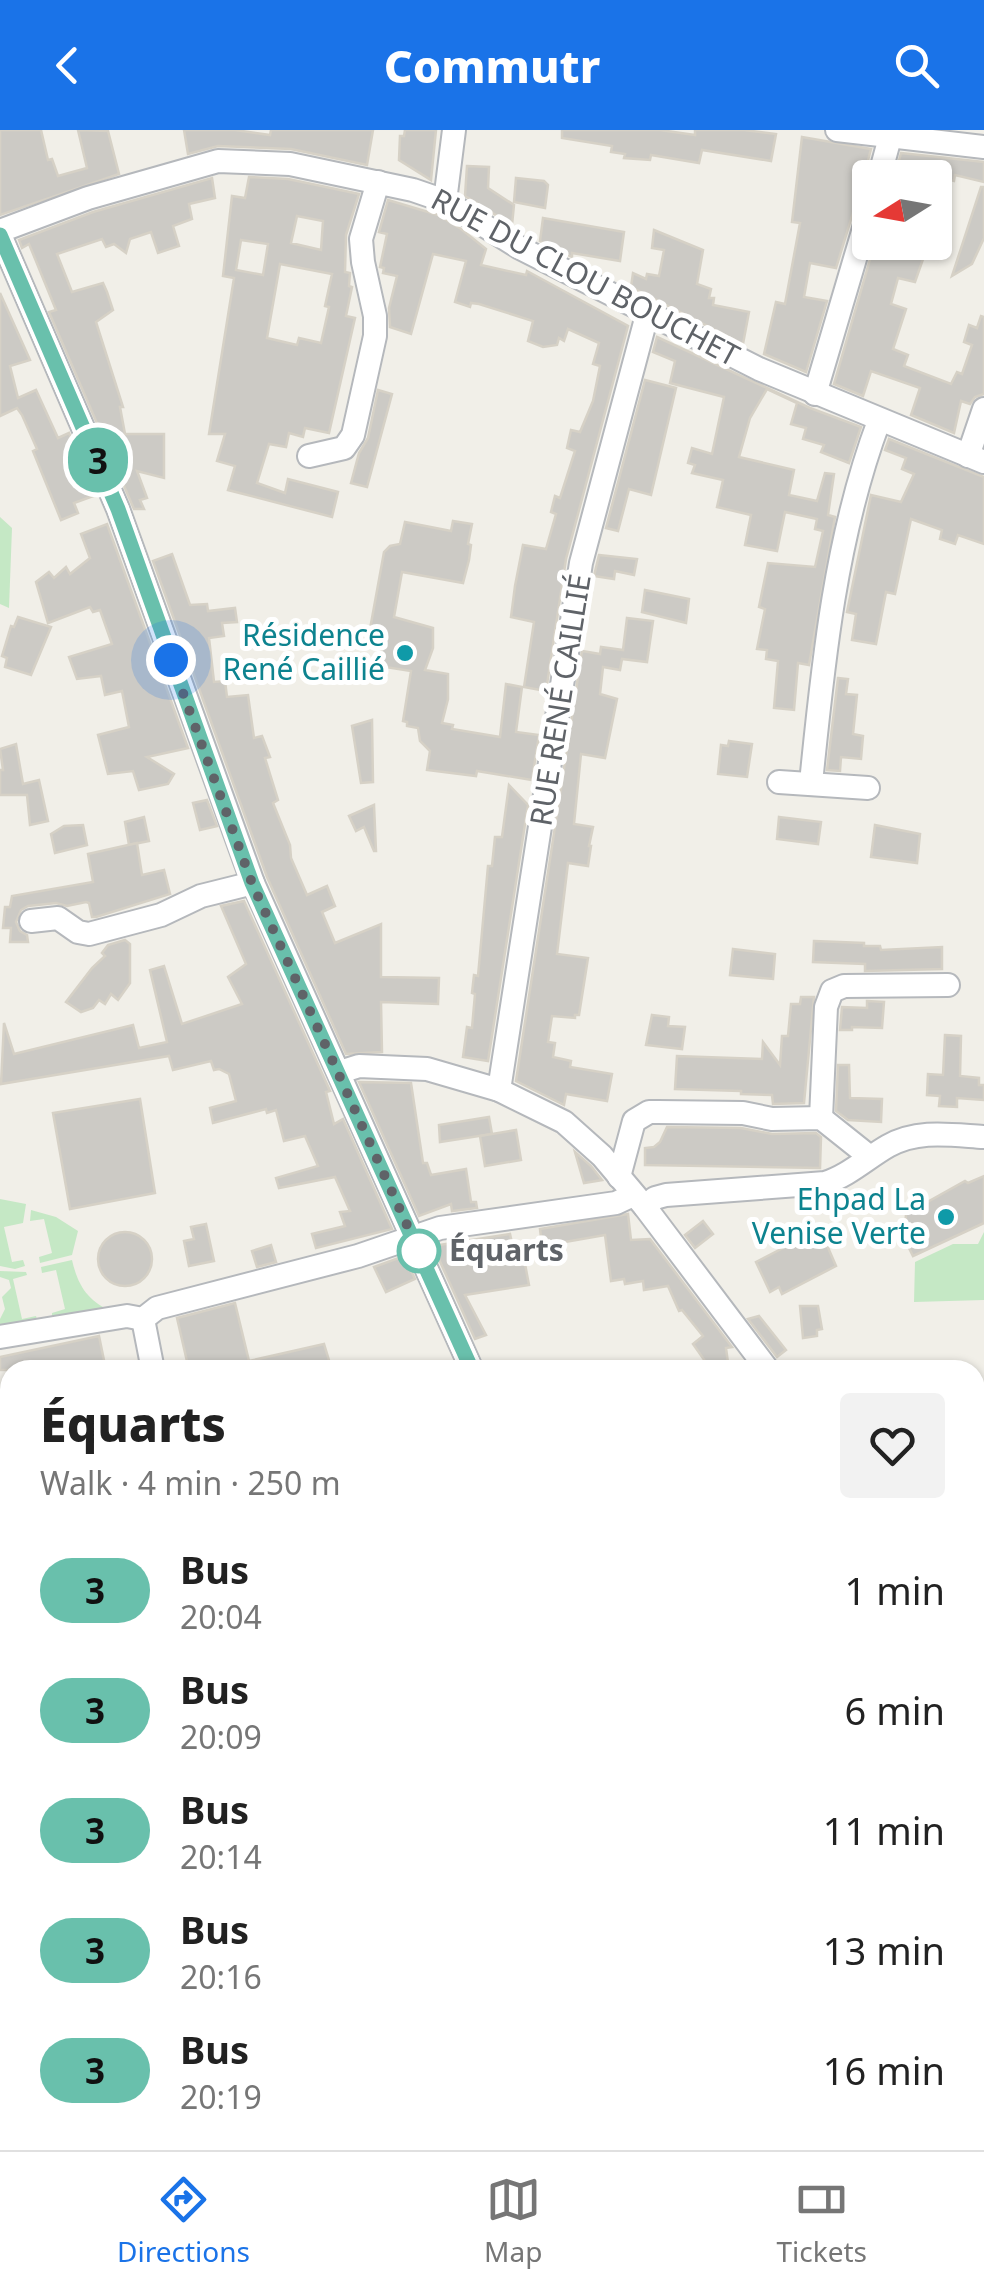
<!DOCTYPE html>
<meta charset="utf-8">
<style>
:root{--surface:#fff;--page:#f2f2f2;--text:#222;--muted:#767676;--line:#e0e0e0;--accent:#1a73e8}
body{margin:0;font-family:"Noto Sans",sans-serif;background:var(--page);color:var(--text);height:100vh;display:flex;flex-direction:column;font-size:38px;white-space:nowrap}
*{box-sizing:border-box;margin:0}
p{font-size:32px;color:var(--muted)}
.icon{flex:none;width:55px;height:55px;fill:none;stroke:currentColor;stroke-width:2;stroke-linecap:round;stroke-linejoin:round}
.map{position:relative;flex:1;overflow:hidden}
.drawer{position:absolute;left:0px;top:1230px;width:985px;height:790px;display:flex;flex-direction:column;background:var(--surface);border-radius:30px 30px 0 0;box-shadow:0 2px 8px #0004}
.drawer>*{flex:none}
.badge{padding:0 20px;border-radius:32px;font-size:35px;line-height:65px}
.needle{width:65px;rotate:259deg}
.buttons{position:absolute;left:852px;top:30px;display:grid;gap:20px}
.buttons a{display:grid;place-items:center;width:100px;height:100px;border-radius:10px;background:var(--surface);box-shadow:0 2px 8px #0004;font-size:50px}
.you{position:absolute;width:50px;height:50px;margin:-25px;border:8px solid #fff;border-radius:50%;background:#1a73e8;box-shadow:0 0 0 15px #1a73e833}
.map>.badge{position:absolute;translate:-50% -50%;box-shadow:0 0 0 5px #fff}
.round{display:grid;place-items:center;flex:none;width:105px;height:105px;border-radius:10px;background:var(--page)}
.overview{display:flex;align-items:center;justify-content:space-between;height:170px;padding:0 40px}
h1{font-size:48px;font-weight:800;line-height:75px}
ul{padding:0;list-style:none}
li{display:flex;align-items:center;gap:30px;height:120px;padding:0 40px}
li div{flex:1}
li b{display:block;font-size:38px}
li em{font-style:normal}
li .badge{min-width:110px;font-weight:700;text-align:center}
header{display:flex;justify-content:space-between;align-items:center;height:130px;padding:0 40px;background:var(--accent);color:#fff;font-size:45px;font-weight:800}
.tabs{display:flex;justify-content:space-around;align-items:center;height:140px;border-top:2px solid var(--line);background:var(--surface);font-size:28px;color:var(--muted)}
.tabs a{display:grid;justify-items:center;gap:5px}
.tabs .on{color:var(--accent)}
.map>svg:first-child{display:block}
.green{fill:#c5e8c5}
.building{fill:#cccac5;stroke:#d6d1c6;stroke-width:2.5;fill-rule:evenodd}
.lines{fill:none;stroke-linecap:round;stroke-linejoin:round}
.minor-casing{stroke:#b5b8bc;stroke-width:26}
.minor{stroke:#fff;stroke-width:22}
.line-casing{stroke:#fff;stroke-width:22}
.line{stroke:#69c0ac;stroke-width:15}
.walk{stroke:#5f6368;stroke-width:10;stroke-dasharray:0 18}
.culture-dot{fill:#0f9aa8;stroke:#fff;stroke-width:4}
.stop-dot{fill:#fff;stroke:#69c0ac;stroke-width:5}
.labels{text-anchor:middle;stroke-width:10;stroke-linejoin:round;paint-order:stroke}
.street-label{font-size:30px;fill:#5f6368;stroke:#fff}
.culture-label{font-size:30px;fill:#0d838f;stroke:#fff;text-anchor:end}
.stop-label{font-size:30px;font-weight:bold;fill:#5f6368;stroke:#fff;text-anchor:start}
</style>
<header><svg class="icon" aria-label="back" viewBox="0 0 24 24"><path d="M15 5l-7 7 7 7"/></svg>Commutr<svg class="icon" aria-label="search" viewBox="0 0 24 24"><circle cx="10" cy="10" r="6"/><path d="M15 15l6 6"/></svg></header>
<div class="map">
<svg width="984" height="2020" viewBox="0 0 984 2020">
<rect width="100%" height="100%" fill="#f1efe8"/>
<g class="green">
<polygon points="0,387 12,398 9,478 0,474"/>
<polygon points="0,1069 26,1074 23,1093 4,1097 12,1132 23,1130 25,1136 15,1139 0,1136"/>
<polygon points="31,1080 56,1087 78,1101 72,1125 40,1133 39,1127 52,1123 44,1089 30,1091"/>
<polygon points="984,1102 984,1170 914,1172 915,1132 953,1114 978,1114"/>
<path d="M72,1130C78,1156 88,1172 114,1182L52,1192V1183L65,1179L56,1140L42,1143L41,1137Z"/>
<polygon points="0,1141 26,1142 27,1145 13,1149 22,1189 36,1186 38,1193 0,1200 0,1189 5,1179 2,1167 11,1158 9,1150 0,1147"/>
<polygon points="10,1622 10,1822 0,1824 0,1631"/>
</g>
<g class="building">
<polygon points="0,0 41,0 48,30 52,29 58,46 87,38 78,0 108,1 119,44 0,85"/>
<polygon points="184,0 235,0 270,5 271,0 373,0 367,35 291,19 218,16 188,24"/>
<polygon points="405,0 436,0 431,50 399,30 400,6 404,6"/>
<polygon points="562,0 660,0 695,5 695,0 744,0 776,4 771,31 702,20 699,33 651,25 650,30 624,28 625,24 611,22 612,16 562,8"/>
<polygon points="802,7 871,19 864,45 870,63 860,67 856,73 836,138 810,133 804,167 827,171 806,242 764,224 776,172 785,174 800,93 792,92"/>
<polygon points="901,23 984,32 984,52 955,45 954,51 943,48 942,51 896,42"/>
<polygon points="467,36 489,37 488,58 514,75 512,95 465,66"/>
<path d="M249,47L288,49L359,64L346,105L345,142L350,143L349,156L352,157L346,186L355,188L329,303L305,298L303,307L289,303L286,317L269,314L257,353L285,363L288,349L338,362L332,387L228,360L235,336L217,331L225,304H209L234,148L223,146L232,66L245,68ZM297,86L323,91L321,120L291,113ZM241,110L268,114L263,145L236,140ZM280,134L332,144L325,176L329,177L321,213L299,208L297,215L267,208Z"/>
<polygon points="212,48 215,68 189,74 192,89 173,96 179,116 158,123 151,102 130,109 126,123 114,114 106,117 102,109 57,124 72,162 103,153 107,162 113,180 96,192 123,277 120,277 125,304 164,304 164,348 137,341 147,368 140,370 144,379 134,379 49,182 56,180 29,114 22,118 19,110 93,82"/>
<polygon points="516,48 544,51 548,55 545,78 514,72"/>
<polygon points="981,57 984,57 984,108 972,134 952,146"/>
<polygon points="388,70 438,85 461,99 486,119 481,135 526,145 527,141 628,196 566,429 546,561 524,557 534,492 511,487 515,456 523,415 546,419 556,384 551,382 555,366 560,368 575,321 567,318 571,300 580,302 593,271 600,236 593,234 599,213 568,199 564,211 559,208 557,215 543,217 528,211 533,191 479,174 471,173 470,177 455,172 466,131 433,124 411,204 390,197 389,178 397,146 383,143 384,138 380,137 387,104 379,102"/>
<polygon points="543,88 624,102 620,131 572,123 572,127 540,111"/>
<polygon points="654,100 703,120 697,154 711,159 709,168 714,168 713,175 749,182 743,214 631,157 633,143 646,149 647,144 659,146 664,120 652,118"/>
<polygon points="875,112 929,112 915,152 898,148 891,174 906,179 893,219 908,225 904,236 951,254 957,242 962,244 972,215 964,212 969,195 977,198 981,186 984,187 984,264 975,267 970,274 961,271 954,303 911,285 920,258 871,241 863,266 834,254"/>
<polygon points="0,163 30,230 10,236 18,268 36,260 58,308 69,303 96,365 74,373 78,383 61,390 33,321 37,319 22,285 17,278 0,286"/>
<polygon points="657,207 810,278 861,297 849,333 821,322 824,315 803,309 806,298 791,294 797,273 767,259 750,288 739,327 794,340 789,365 817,371 825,343 834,344 828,385 835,387 809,535 798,533 794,580 774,578 778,531 766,529 767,520 757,519 765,479 759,477 768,433 815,437 823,401 815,399 817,389 785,382 777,421 745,415 751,385 717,377 723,350 692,343 695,335 688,333 692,318 712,324 724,267 670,253 675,231 653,222"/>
<polygon points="645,250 676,258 651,365 629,359 618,401 606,398"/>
<polygon points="378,260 392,264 367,357 351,353 359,323 368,308"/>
<polygon points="889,309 984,347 984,414 958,405 955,414 940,409 942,400 911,389 895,464 886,462 876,514 852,510 856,484 847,482 871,365 901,372 914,344 902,339 906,328 885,320"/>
<polygon points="453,391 472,394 468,414 471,415 469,430 463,453 402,442 394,487 433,498 433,518 425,540 448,544 448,569 442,593 453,595 452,599 500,607 506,554 522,557 516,602 539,605 532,650 477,641 476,646 427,640 430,621 420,611 418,598 407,596 407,592 403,591 411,541 379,536 382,517 371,507 370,499 384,422 390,416 400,414 405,392 451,401"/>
<polygon points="107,394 188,618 147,627 174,644 168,654 139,660 133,641 108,644 98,605 129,597 122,561 105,565 101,546 77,549 69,527 112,514 100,480 93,482 90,477 48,493 36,452 49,442 54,448 66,437 70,444 90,428 81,404"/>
<polygon points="172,424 190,475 207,474 208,481 235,478 237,492 222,493 224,506 209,508 214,552 225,551 227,567 248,565 254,608 262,606 270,627 265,628 278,670 273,673 290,715 291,728 307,765 327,756 335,776 322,782 335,813 381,794 381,847 439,848 438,874 381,872 382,922 346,924 267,747 153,431"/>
<polygon points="599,425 637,429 634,445 615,441 614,449 594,446"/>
<polygon points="645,460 689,469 686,493 642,482"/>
<polygon points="18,487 51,497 31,545 5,537 7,528 2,526 11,496 14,497"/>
<polygon points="627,488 653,491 647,532 622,529 620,540 603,537 600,564 617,569 605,628 581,624 574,694 593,697 589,716 591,716 588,736 568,733 557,824 588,828 579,885 575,885 575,888 552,886 548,912 555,913 553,927 571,931 570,937 612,944 607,971 566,964 564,975 516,951 582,521 600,524 601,517 623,520"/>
<polygon points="838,548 848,549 846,564 857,565 853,604 863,606 861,629 841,627 840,641 827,640"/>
<polygon points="372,590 373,652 361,653 352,596"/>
<polygon points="729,611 752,614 747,647 718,644 721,615 728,616"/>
<polygon points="16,614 23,654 39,650 48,691 30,695 27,665 0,665 0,640 3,640 0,619"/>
<polygon points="509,655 528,675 488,931 463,927 467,897 472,898 475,864 472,863 474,845 478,846 488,736 492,736 495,707 502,707"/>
<polygon points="207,670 217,696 200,700 193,673"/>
<polygon points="374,675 376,721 374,721 364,697 356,701 349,686"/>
<polygon points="144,687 149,711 129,715 125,692"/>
<polygon points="779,687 821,692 818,714 777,709"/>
<polygon points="83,695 87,715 55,723 51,704 64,696"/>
<polygon points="875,695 920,704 917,733 871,727"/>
<polygon points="137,713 142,745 164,740 170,764 96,787 92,787 89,773 86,772 67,776 56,773 28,776 21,780 16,792 20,801 27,805 28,812 10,812 11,798 3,798 5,777 10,777 12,766 93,752 88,724"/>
<polygon points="244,771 330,961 326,962 334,994 343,989 392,1099 316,1118 312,1104 345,1096 340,1082 350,1081 335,1047 279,1058 276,1048 318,1036 305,1006 284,1011 276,980 267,983 266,979 213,993 210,978 236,971 229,944 219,939 214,940 211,931 173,940 169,926 1,954 4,893 14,924 133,895 139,918 167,912 150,840 164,836 182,894 242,874 228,847 246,834 221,776"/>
<polygon points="125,810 130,814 130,853 118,870 111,864 105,874 99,870 93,878 81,882 66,872 92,838 105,826 102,823 108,815"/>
<polygon points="814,811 864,813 864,816 880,816 881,820 942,817 942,839 865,841 865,834 813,832"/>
<polygon points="733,819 775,824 773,849 730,845"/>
<polygon points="801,867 814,867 804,973 773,974 772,965 741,964 741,961 675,959 677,926 762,929 763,912 780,935 782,906 788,906 791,874 800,874"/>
<polygon points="867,871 884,872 882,898 852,897 852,900 840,900 842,877 867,878"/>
<polygon points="652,885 669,887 668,896 685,897 682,919 646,915"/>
<polygon points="945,905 961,906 960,946 979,948 979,955 984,955 984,970 957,968 957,977 939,976 940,966 927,965 928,944 943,945"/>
<polygon points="838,935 849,935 850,968 882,969 881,992 848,990 836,981"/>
<polygon points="359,952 411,953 423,1033 427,1033 431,1045 466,1039 471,1072 476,1072 477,1078 452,1081 451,1074 419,1086"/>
<polygon points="140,969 155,1063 70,1079 53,983"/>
<polygon points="489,987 492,1004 440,1012 439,995"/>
<polygon points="667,997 741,998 772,1004 816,1003 821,1007 820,1038 645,1035 645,1018 654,1017 660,1012"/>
<polygon points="516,1000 521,1030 485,1036 480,1006"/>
<polygon points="575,1022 591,1036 602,1050 584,1053"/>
<polygon points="984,1046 984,1093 913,1126 900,1100 905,1099 906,1084 965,1051 968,1053"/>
<polygon points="628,1084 631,1110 650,1109 732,1217 726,1218 729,1240 707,1240 705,1231 693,1214 703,1206 682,1180 679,1181 668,1156 644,1160 643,1151 625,1154 624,1149 611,1151 605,1105 542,1116 540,1099"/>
<polygon points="703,1091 713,1104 695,1118 685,1105"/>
<polygon points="206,1094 214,1131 189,1136 184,1111 194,1109 191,1097"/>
<polygon points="820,1099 836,1136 782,1164 779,1157 770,1162 756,1132"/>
<circle cx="125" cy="1129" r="27"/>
<polygon points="510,1104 517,1135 525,1134 529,1155 465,1165 486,1205 475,1209 433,1116"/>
<polygon points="271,1115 276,1132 257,1137 252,1121"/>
<polygon points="404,1126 415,1149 386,1162 374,1137"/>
<polygon points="235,1173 249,1231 324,1214 332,1240 189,1240 177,1188"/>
<polygon points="800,1176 818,1176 822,1199 817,1200 817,1206 803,1208"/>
<polygon points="759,1186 786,1220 777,1227 748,1189"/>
<polygon points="99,1206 106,1240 0,1240 0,1227"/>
</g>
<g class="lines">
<defs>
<g id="minor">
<polyline points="837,0 984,17"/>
<polyline points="879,48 892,0"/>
<polyline points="445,71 454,0"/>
<polyline points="0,101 88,68 218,31 290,34 413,60 445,71 520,118 759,239 984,332"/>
<polyline points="0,105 118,379 253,753 472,1240"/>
<polyline points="815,264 870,78"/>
<polyline points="309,326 344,318 353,305 375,206 375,186 363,132 361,109 378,52"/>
<polyline points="968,326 984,279"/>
<polyline points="779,652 868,658"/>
<path d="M811,653C823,532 836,405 879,291"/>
<polyline points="31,791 58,788 78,802 89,804 161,785 201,766 253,753"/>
<polyline points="340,942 359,936 427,939 499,960 564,992 602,1026 645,1077 768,1240"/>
<polyline points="499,960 581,433 647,185"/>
<polyline points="821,988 826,877 832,861 844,856 948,855"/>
<polyline points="619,1047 634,991 649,982 658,982 743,983 772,989 821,988 870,1027"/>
<path d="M645,1077L655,1068L666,1065L825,1053C848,1046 867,1028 888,1016C918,999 951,1005 984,1007"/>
<polyline points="143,1189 153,1240"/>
<polyline points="0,1207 127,1186 143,1189 157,1178 358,1126 440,1098 616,1073 633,1065"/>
<polyline points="0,1381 10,1379"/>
<polyline points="0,1448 10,1446"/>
<polyline points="975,1470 984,1485"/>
<polyline points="0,1612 10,1603"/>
<polyline points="975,1743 984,1741"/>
<polyline points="0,1984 10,1982"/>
<polyline points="55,2010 56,2020"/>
<polyline points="425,2010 427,2020"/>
<polyline points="890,2010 894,2020"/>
</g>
</defs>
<use href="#minor" class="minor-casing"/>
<use href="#minor" class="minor"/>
</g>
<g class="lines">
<defs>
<polyline id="line" points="0,105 118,379 252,753 472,1240"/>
</defs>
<use href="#line" class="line-casing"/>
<use href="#line" class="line"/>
<polyline class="walk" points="171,530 252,753 421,1126 419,1121"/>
</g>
<g class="culture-dot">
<circle cx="405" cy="523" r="10"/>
<circle cx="946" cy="1087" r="10"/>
</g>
<circle class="stop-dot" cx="419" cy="1121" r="20"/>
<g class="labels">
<g class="street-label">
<text transform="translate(585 148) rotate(28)" y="10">RUE DU CLOU BOUCHET</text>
<text transform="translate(561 570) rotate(-81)" y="10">RUE RENÉ CAILLIÉ</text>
</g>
<g class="culture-label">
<text x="385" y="516">Résidence<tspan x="385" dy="34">René Caillié</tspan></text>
<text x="926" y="1080">Ehpad La<tspan x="926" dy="34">Venise Verte</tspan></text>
</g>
<g class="stop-label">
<text x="449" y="1131">Équarts</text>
</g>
</g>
</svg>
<div class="buttons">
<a><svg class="needle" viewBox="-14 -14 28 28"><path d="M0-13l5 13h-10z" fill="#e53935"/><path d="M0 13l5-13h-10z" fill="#767676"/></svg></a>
</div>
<div class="you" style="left:171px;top:530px"></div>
<b class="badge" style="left:98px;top:330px;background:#69c0ac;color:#111">3</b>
<section class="drawer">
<div class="overview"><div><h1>Équarts</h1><p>Walk · 4 min · 250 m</p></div><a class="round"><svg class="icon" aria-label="heart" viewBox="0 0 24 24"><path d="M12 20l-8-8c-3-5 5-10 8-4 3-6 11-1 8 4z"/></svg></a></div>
<ul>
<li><span class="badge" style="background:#69c0ac;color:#111">3</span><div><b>Bus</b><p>20:04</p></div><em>1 min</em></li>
<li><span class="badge" style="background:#69c0ac;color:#111">3</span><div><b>Bus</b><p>20:09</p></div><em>6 min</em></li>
<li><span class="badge" style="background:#69c0ac;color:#111">3</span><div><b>Bus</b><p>20:14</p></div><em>11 min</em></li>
<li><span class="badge" style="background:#69c0ac;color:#111">3</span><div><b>Bus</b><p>20:16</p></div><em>13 min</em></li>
<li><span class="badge" style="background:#69c0ac;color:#111">3</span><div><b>Bus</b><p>20:19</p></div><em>16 min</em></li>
</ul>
</section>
</div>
<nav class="tabs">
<a class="on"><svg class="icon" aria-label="directions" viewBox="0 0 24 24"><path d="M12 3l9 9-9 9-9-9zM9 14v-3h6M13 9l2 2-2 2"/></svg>Directions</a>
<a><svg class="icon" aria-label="map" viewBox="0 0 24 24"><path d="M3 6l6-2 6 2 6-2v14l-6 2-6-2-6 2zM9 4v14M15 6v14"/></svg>Map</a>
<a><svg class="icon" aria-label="tickets" viewBox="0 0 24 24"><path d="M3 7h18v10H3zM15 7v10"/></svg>Tickets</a>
</nav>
